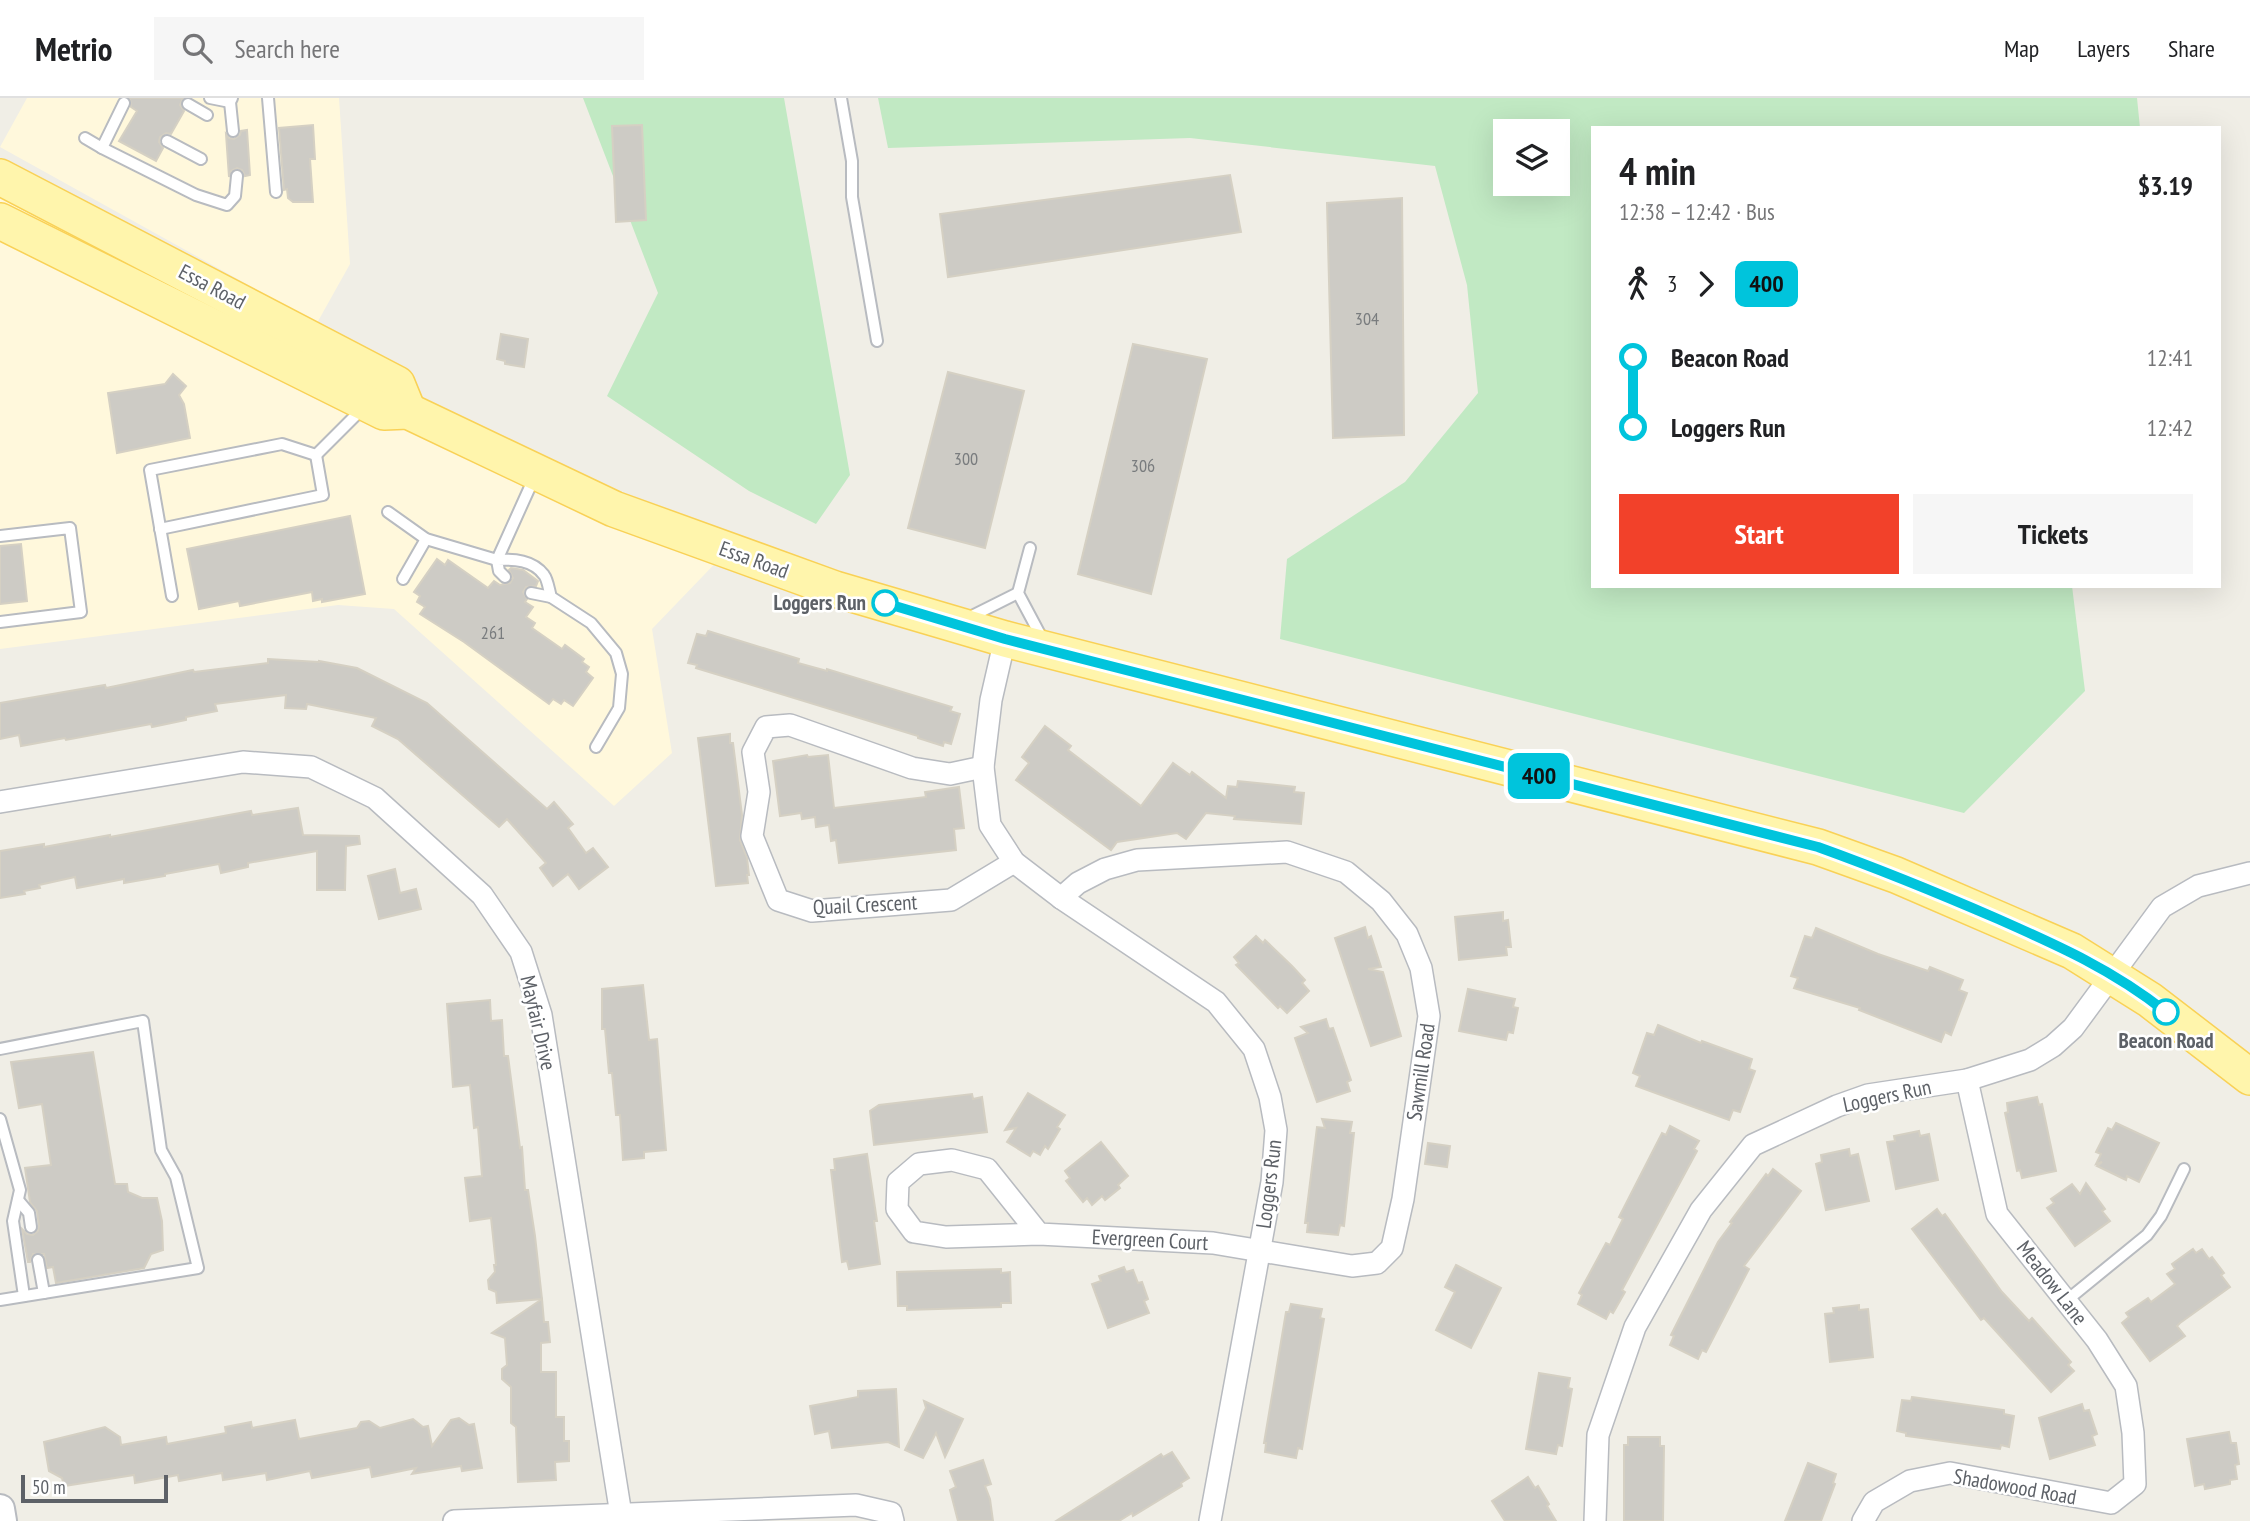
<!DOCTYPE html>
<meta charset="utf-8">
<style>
:root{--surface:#fff;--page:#f6f6f6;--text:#202124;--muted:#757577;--line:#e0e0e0;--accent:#f2412a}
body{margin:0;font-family:"PT Sans Narrow",sans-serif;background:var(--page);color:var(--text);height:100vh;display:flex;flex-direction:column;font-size:26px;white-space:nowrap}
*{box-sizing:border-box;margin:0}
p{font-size:23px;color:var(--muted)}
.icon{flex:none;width:38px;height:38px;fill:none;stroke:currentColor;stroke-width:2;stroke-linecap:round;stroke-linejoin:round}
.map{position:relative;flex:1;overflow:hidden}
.details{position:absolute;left:1591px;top:28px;width:630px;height:462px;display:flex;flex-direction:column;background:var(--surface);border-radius:0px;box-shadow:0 7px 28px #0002}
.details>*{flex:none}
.badge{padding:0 14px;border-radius:10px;font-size:24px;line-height:46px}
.buttons{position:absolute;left:1493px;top:21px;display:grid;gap:14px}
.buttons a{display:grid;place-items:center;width:77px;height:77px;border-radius:0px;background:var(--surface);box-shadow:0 7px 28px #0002;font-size:35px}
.scale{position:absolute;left:21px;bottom:18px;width:147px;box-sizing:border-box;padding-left:7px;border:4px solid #5d6167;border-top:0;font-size:19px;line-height:24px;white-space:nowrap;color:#5d6167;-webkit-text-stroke:5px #fff;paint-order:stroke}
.map>.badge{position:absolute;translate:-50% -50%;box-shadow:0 0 0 4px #fff}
.legs{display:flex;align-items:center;gap:10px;height:77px;padding:0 28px;font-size:23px}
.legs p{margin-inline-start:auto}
.headline{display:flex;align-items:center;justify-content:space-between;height:119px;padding:0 28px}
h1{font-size:38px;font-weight:700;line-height:52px}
.primary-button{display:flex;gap:14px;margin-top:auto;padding:14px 28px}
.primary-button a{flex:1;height:80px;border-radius:0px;background:var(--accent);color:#fff;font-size:28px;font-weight:700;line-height:80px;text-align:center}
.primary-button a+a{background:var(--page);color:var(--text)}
ul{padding:0 28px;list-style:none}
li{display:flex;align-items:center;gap:24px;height:70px;font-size:26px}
li i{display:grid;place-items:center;width:10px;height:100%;margin:0 9px;background:currentColor}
li i::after{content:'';width:18px;height:18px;margin:-9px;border:5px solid;border-radius:50%;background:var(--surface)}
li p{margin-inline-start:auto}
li:first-child i{background:linear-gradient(#0000 50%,currentColor 0)}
li:last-child i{background:linear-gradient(currentColor 50%,#0000 0)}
header{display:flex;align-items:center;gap:42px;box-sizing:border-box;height:98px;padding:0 35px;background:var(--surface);border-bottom:2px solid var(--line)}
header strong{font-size:33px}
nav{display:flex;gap:38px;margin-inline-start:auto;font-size:24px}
.search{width:490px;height:63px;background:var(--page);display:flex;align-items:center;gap:18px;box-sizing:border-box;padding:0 24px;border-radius:0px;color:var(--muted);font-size:26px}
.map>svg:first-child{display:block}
.commercial{fill:#fff8dc}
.green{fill:#c1e9c3;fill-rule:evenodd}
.building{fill:#cdcbc5;stroke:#d5d0c3;stroke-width:2}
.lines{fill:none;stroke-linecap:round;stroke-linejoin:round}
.service-casing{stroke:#b8bbc0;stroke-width:14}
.minor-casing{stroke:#b8bbc0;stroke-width:24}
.tertiary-casing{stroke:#b8bbc0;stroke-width:32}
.primary-casing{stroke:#f9d156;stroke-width:38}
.service{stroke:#fff;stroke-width:10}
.minor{stroke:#fff;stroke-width:21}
.tertiary{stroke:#fff;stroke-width:28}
.primary{stroke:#fff5ac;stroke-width:35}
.line-1-casing{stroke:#fff;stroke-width:16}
.line-1{stroke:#00c4dc;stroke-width:10}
.stop-1-dot{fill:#fff;stroke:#00c4dc;stroke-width:3.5}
.labels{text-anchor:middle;stroke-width:5;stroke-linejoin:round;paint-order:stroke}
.number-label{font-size:18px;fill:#797c7e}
.street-label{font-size:21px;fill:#5d6167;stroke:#fff}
.stop-label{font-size:21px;font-weight:bold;fill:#5d6167;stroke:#fff;text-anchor:end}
</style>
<header>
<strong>Metrio</strong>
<div class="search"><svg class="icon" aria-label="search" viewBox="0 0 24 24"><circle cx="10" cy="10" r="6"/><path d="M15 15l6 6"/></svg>Search here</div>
<nav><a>Map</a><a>Layers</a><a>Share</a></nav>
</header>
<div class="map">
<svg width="2250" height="1423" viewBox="0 0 2250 1423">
<rect width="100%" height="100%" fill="#f0eee6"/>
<g class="commercial">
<polygon points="27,0 339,0 350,166 317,225 0,49"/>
<polygon points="0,99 408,313 728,452 652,531 672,655 614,708 394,511 338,507 0,551"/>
</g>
<g class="green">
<polygon points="583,0 784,0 850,377 816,426 749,393 607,298 658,195"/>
<path d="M878,0H2137L2140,30H1592V488H2072L2085,593L1964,715L1280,541L1287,461L1405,384L1478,295L1467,187L1435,68L1190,40L888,50ZM1505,33H1558V86H1505Z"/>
</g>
<g class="building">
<polygon points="130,0 183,0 180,7 184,13 171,36 166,35 160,39 159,44 163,50 156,63 119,43 137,13 131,9"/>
<polygon points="313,27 315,61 310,61 313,104 293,104 288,100 287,91 284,92 279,30"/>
<polygon points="642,27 646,122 616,124 612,28"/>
<polygon points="247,32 250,77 245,78 242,72 237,70 231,73 229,79 226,36 229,40 234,41 240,37 241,33"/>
<polygon points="1230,77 1241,134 948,179 940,116"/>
<polygon points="1402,100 1404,337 1333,340 1327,105"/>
<polygon points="501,236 528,241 524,269 505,266 505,263 497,261"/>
<polygon points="1133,246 1207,261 1151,496 1078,476"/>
<polygon points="948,274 1024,293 985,450 908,430"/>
<polygon points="173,276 186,288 179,297 184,306 190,340 117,355 108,295 165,286"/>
<polygon points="350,418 365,496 322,504 322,501 313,503 312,494 240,508 239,503 199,511 187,451"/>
<polygon points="21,446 27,503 0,506 0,448"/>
<polygon points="437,461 445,467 448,462 488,490 494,483 500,487 510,485 513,480 509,472 511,470 523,472 538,483 536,488 526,489 523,494 527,501 525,504 533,509 526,519 535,525 532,530 562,551 565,547 584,561 582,564 589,569 586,574 593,580 573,608 564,602 561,606 553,601 549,606 464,544 420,516 425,509 417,504 420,498 414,494"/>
<polygon points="708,533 799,561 798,565 827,573 827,571 952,609 950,613 960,616 951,646 944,644 943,648 918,640 918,638 696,570 697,567 688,565 697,536 706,538"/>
<polygon points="268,561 319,564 319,563 357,570 427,605 547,711 554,704 573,726 568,730 586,755 593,750 608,769 579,791 568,776 553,788 540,770 546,765 507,721 499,729 398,641 372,628 376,620 307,606 306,611 285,610 286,597 215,606 217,613 186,619 186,622 152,629 151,626 66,642 65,640 21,648 19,637 0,641 0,605 105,587 106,590 193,572 194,574 268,565"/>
<polygon points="1045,628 1071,648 1068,652 1141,708 1173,665 1190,677 1192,674 1226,700 1228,688 1237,689 1238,683 1295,689 1294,694 1304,695 1301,726 1234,721 1235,718 1206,715 1186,741 1177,735 1117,744 1111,752 1016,682 1029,665 1022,659"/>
<polygon points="730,636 730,645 733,645 742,717 740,742 747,760 749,777 747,777 748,785 716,788 698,640"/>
<polygon points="807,657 808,659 828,657 834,710 926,699 925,694 959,689 964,730 954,731 956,752 839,765 836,742 831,743 829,727 816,729 815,719 802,721 801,715 780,718 773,663"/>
<polygon points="298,710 303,737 359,738 360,746 346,748 345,792 317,792 317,753 248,765 248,769 221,775 219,766 165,776 165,778 124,785 124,781 77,790 75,779 39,787 40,790 24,793 25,796 0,800 0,753 44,746 44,749 110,737 110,739 251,713 252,717"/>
<polygon points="395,771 400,795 416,791 421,811 379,821 368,778"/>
<polygon points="1503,814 1503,823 1508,822 1511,849 1506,849 1507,857 1459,862 1455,819"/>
<polygon points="1365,829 1368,840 1371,838 1381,869 1368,871 1383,874 1401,938 1371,948 1335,840"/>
<polygon points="1816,830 1878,856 1928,873 1930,869 1963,882 1959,892 1967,895 1951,937 1945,934 1941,944 1859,912 1860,910 1794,890 1798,880 1791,878 1805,838 1812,840"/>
<polygon points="1256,838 1263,845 1265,842 1292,868 1305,882 1302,885 1309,893 1287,915 1280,908 1278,910 1236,867 1239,865 1234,859"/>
<polygon points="643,887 649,942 657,941 666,1052 644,1054 644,1060 623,1062 620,1017 616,1017 612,975 609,975 605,931 602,931 602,891"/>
<polygon points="1468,891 1515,901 1513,909 1518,910 1513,935 1508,934 1506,942 1459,933"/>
<polygon points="490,902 491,923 502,922 504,958 508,958 520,1050 522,1049 525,1092 528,1092 535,1138 542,1201 497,1205 496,1194 489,1191 488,1182 495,1174 494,1167 496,1167 491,1120 470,1123 465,1080 482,1078 478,1029 474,1030 470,987 453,989 447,906"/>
<polygon points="1326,921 1329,931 1333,930 1351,982 1347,984 1350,993 1317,1004 1295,940 1308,935 1301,929"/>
<polygon points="1658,927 1701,945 1702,943 1752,961 1749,971 1755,973 1740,1014 1733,1012 1729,1022 1636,988 1640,978 1633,975 1647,935 1654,937"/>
<polygon points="93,954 115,1086 127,1086 128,1094 142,1100 157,1100 162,1123 163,1152 151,1156 144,1170 56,1185 53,1169 47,1170 44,1156 33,1156 30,1164 28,1164 22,1131 27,1136 33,1137 38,1133 39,1128 37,1113 30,1104 25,1070 51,1067 42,1006 19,1010 11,964"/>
<polygon points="1028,995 1065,1017 1057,1029 1060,1031 1048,1051 1045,1048 1040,1057 1033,1053 1030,1058 1007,1044 1016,1030 1005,1032"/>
<polygon points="972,996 973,1001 982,999 987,1034 874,1047 870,1013 879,1007"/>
<polygon points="2037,999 2039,1007 2042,1006 2056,1073 2022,1080 2020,1072 2017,1073 2005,1015 2008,1014 2007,1005"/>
<polygon points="1322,1021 1352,1024 1350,1035 1354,1035 1344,1128 1340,1127 1338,1137 1307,1134 1308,1125 1305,1125 1317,1029 1325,1030"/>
<polygon points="2116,1025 2159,1045 2139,1084 2127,1078 2126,1082 2097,1068 2102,1064 2096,1066 2101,1056 2096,1054 2108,1030 2112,1032"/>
<polygon points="1670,1028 1699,1043 1694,1051 1697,1053 1622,1192 1625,1194 1613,1215 1610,1213 1606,1221 1578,1206 1582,1197 1579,1195 1606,1145 1610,1147 1623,1121 1619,1119 1662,1035 1666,1037"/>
<polygon points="1919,1033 1920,1038 1929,1036 1938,1082 1896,1091 1887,1044 1895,1043 1894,1038"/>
<polygon points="1101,1044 1128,1078 1118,1087 1120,1090 1105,1102 1102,1098 1092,1107 1087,1100 1083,1104 1066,1083 1070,1080 1065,1073"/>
<polygon points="1428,1045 1450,1048 1447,1069 1425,1066"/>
<polygon points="1849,1051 1850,1058 1858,1056 1869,1103 1826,1112 1816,1066 1822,1064 1821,1057"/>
<polygon points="867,1056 877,1123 874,1123 880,1166 849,1171 847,1163 842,1164 831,1072 835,1072 834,1061"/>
<polygon points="1773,1071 1801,1093 1744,1168 1749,1171 1706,1254 1702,1252 1698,1261 1670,1247 1674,1238 1671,1237 1718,1144 1732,1125 1730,1124 1766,1076 1768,1078"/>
<polygon points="2086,1085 2105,1111 2102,1113 2110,1123 2075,1148 2047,1110 2054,1105 2051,1101 2072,1086 2080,1096"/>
<polygon points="1937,1111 1942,1118 1945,1116 2002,1194 2029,1223 2032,1220 2071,1264 2068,1267 2074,1273 2051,1294 1984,1220 1981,1222 1912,1131"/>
<polygon points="2193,1151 2196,1155 2202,1151 2209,1161 2212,1159 2224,1175 2221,1177 2230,1189 2180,1225 2177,1228 2185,1238 2150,1263 2122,1225 2129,1219 2126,1215 2148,1200 2151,1204 2175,1186 2167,1176 2175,1171 2172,1166"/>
<polygon points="1456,1167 1501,1190 1471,1250 1436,1232 1455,1194 1445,1189"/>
<polygon points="1124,1169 1126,1174 1133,1172 1138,1185 1142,1184 1148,1201 1144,1203 1149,1215 1108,1230 1092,1186 1101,1183 1099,1178"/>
<polygon points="1001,1171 1001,1175 1010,1174 1011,1205 1001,1205 1001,1209 907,1212 907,1208 898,1208 897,1174"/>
<polygon points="542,1201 544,1224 548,1224 550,1244 541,1245 541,1274 556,1274 556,1319 564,1319 564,1343 569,1343 569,1363 555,1364 556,1382 518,1384 516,1329 511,1325 511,1289 502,1281 502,1271 507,1267 505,1240 492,1235"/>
<polygon points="1291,1206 1322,1211 1320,1220 1324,1221 1302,1351 1298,1350 1296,1360 1265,1354 1266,1345 1264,1345 1286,1214 1289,1214"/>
<polygon points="1859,1207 1859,1212 1868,1211 1873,1259 1830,1264 1825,1216 1834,1215 1833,1210"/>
<polygon points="1539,1275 1570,1280 1568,1290 1572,1291 1562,1348 1558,1347 1556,1356 1526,1351"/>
<polygon points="896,1291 899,1349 888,1344 832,1350 829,1333 815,1336 810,1308 858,1299 858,1293"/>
<polygon points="1912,1299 2004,1312 2004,1316 2014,1318 2009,1349 2001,1347 2000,1351 1906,1338 1906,1335 1897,1333 1902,1302 1911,1303"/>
<polygon points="924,1303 963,1321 945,1359 936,1335 923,1360 905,1352 926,1310"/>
<polygon points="2082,1306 2084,1313 2089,1312 2097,1336 2092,1338 2095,1347 2050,1361 2039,1320"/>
<polygon points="459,1320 469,1327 474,1326 482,1370 462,1373 461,1368 412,1376 416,1370 372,1379 370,1369 312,1380 310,1373 267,1382 266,1375 223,1382 222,1375 179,1383 178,1377 135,1385 134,1377 64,1388 62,1380 49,1373 44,1344 105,1329 120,1339 121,1347 166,1339 167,1346 226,1335 225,1329 251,1324 252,1330 295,1322 299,1341 357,1330 361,1324 369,1323 380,1330 413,1321 423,1329 428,1328 432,1348 451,1322"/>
<polygon points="2229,1334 2231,1345 2236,1345 2239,1366 2235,1367 2237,1381 2230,1382 2230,1386 2205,1391 2204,1386 2195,1388 2187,1341"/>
<polygon points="1628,1339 1660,1339 1660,1348 1664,1348 1663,1423 1624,1423 1624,1347 1628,1347"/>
<polygon points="1172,1354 1189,1380 1181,1385 1182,1388 1133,1418 1132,1415 1119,1423 1056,1423 1161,1356 1163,1359"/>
<polygon points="983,1362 991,1386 985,1388 990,1401 993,1423 958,1423 950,1392 956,1389 950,1373"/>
<polygon points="1808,1365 1836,1376 1833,1385 1835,1386 1821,1423 1785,1423"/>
<polygon points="1528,1379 1535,1390 1538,1388 1549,1406 1547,1408 1556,1423 1505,1423 1492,1403"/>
</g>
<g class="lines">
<defs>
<g id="service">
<polyline points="210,0 230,4"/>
<polyline points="232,0 230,4 233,33"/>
<polyline points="268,0 276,94"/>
<polyline points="841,0 852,63 852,99 877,243"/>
<polyline points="124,5 102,50 196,97 227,107 235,98 237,78"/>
<polyline points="188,6 207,17"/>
<polyline points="85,40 102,50"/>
<polyline points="167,43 201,61"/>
<polyline points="388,414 426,441 497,462 534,380"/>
<polyline points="160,431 323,397 316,357"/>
<polyline points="0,438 70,430 81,514 0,524"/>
<polyline points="1030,450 1018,495 1043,542"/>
<path d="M505,479L499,473L497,462C514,461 533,462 544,477C548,482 549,493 551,499L591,525L616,555L622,576L619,610L596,649"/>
<polyline points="403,481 426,441"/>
<polyline points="531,495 551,499"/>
<polyline points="172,498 150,372 282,346 316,357 363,310"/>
<polyline points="968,520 1018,495"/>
<polyline points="0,951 143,923 161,1052 176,1079 198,1170 0,1202"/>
<polyline points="0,1021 20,1092 13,1123 24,1198"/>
<polyline points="18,1102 29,1115 31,1129"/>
<polyline points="38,1162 44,1195"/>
<polyline points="2066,1203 2147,1137 2161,1118 2184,1071"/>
</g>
<g id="minor">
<polyline points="1005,541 991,602 983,669 990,727 1014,764 1061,800 1216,904 1254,951 1270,999 1276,1032 1272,1084 1210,1423"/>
<polyline points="983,669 950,676 912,670 790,627 766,629 753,654 759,694 752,738 778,802 812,813 951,802 1014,764"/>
<polyline points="0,704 243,664 311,669 375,700 482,797 521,854 541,917 622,1423"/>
<polyline points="1039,1136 987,1071 952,1062 919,1066 898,1084 897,1111 914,1134 946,1139 1039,1136 1213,1145 1352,1168 1377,1165 1392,1150 1403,1101 1429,918 1421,870 1407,836 1381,803 1346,774 1287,754 1137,762 1105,771 1078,785 1061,800"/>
<polyline points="454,1423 856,1407 891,1415 893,1423"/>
<polyline points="1595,1423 1598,1337 1635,1229 1701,1112 1753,1047 1837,1008 1868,997 1967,982 2030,962 2053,948 2073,930 2162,809 2198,788 2250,775"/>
<polyline points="1863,1423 1874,1404 1910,1383 1950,1375 2111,1405 2135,1386 2133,1335 2126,1288 2097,1242 1997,1116 1967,982"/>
</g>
<polyline id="tertiary" points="0,1411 2,1423"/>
<g id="primary">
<polyline points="0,79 397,286 408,313"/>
<polyline points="0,123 384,314 408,313 614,411 835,491 1005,541 1818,749 1896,777 2072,853 2150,902 2250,979"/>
</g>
</defs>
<use href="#service" class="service-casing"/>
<use href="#minor" class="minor-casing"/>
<use href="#tertiary" class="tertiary-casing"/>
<use href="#primary" class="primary-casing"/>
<use href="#service" class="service"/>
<use href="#minor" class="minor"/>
<use href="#tertiary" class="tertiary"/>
<use href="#primary" class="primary"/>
</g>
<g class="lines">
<defs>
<path id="line-1" d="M885,505L1005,541L1818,749C1879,771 1938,795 1998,821C2059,848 2113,872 2166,914"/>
</defs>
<use href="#line-1" class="line-1-casing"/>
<use href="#line-1" class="line-1"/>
</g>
<g class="stop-1-dot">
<circle cx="885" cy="505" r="12"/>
<circle cx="2166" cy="914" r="12"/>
</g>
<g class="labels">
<g class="number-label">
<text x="1367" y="227">304</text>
<text x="966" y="367">300</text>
<text x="1143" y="374">306</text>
<text x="493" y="541">261</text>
</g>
<g class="street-label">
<text transform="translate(212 189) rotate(28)" y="7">Essa Road</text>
<text transform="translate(754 462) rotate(20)" y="7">Essa Road</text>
<text transform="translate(865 807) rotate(-3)" y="7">Quail Crescent</text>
<text transform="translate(538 925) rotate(77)" y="7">Mayfair Drive</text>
<text transform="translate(1421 974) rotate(-82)" y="7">Sawmill Road</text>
<text transform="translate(1887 998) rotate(-12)" y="7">Loggers Run</text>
<text transform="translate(1269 1086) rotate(-83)" y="7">Loggers Run</text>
<text transform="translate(1150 1142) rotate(3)" y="7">Evergreen Court</text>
<text transform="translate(2052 1185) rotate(52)" y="7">Meadow Lane</text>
<text transform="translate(2015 1389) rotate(10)" y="7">Shadowood Road</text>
</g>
<g class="stop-label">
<text x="866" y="512">Loggers Run</text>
<text x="2166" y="950" text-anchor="middle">Beacon Road</text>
</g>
</g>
</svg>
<div class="buttons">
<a><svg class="icon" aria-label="layers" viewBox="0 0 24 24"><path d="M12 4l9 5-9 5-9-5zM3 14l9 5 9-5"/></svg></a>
</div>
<div class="scale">50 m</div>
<b class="badge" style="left:1539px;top:678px;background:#00c4dc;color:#111">400</b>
<section class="details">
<div class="headline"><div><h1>4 min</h1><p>12:38 – 12:42 · Bus</p></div><b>$3.19</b></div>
<div class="legs"><svg class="icon" aria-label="walk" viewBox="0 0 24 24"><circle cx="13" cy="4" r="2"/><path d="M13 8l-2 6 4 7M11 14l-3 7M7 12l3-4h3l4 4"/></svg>3<svg class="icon" aria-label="forward" viewBox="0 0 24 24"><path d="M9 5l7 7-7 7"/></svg><b class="badge" style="background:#00c4dc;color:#111">400</b></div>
<ul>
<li><i style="color:#00c4dc"></i><b>Beacon Road</b><p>12:41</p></li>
<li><i style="color:#00c4dc"></i><b>Loggers Run</b><p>12:42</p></li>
</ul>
<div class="primary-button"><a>Start</a><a>Tickets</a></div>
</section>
</div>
